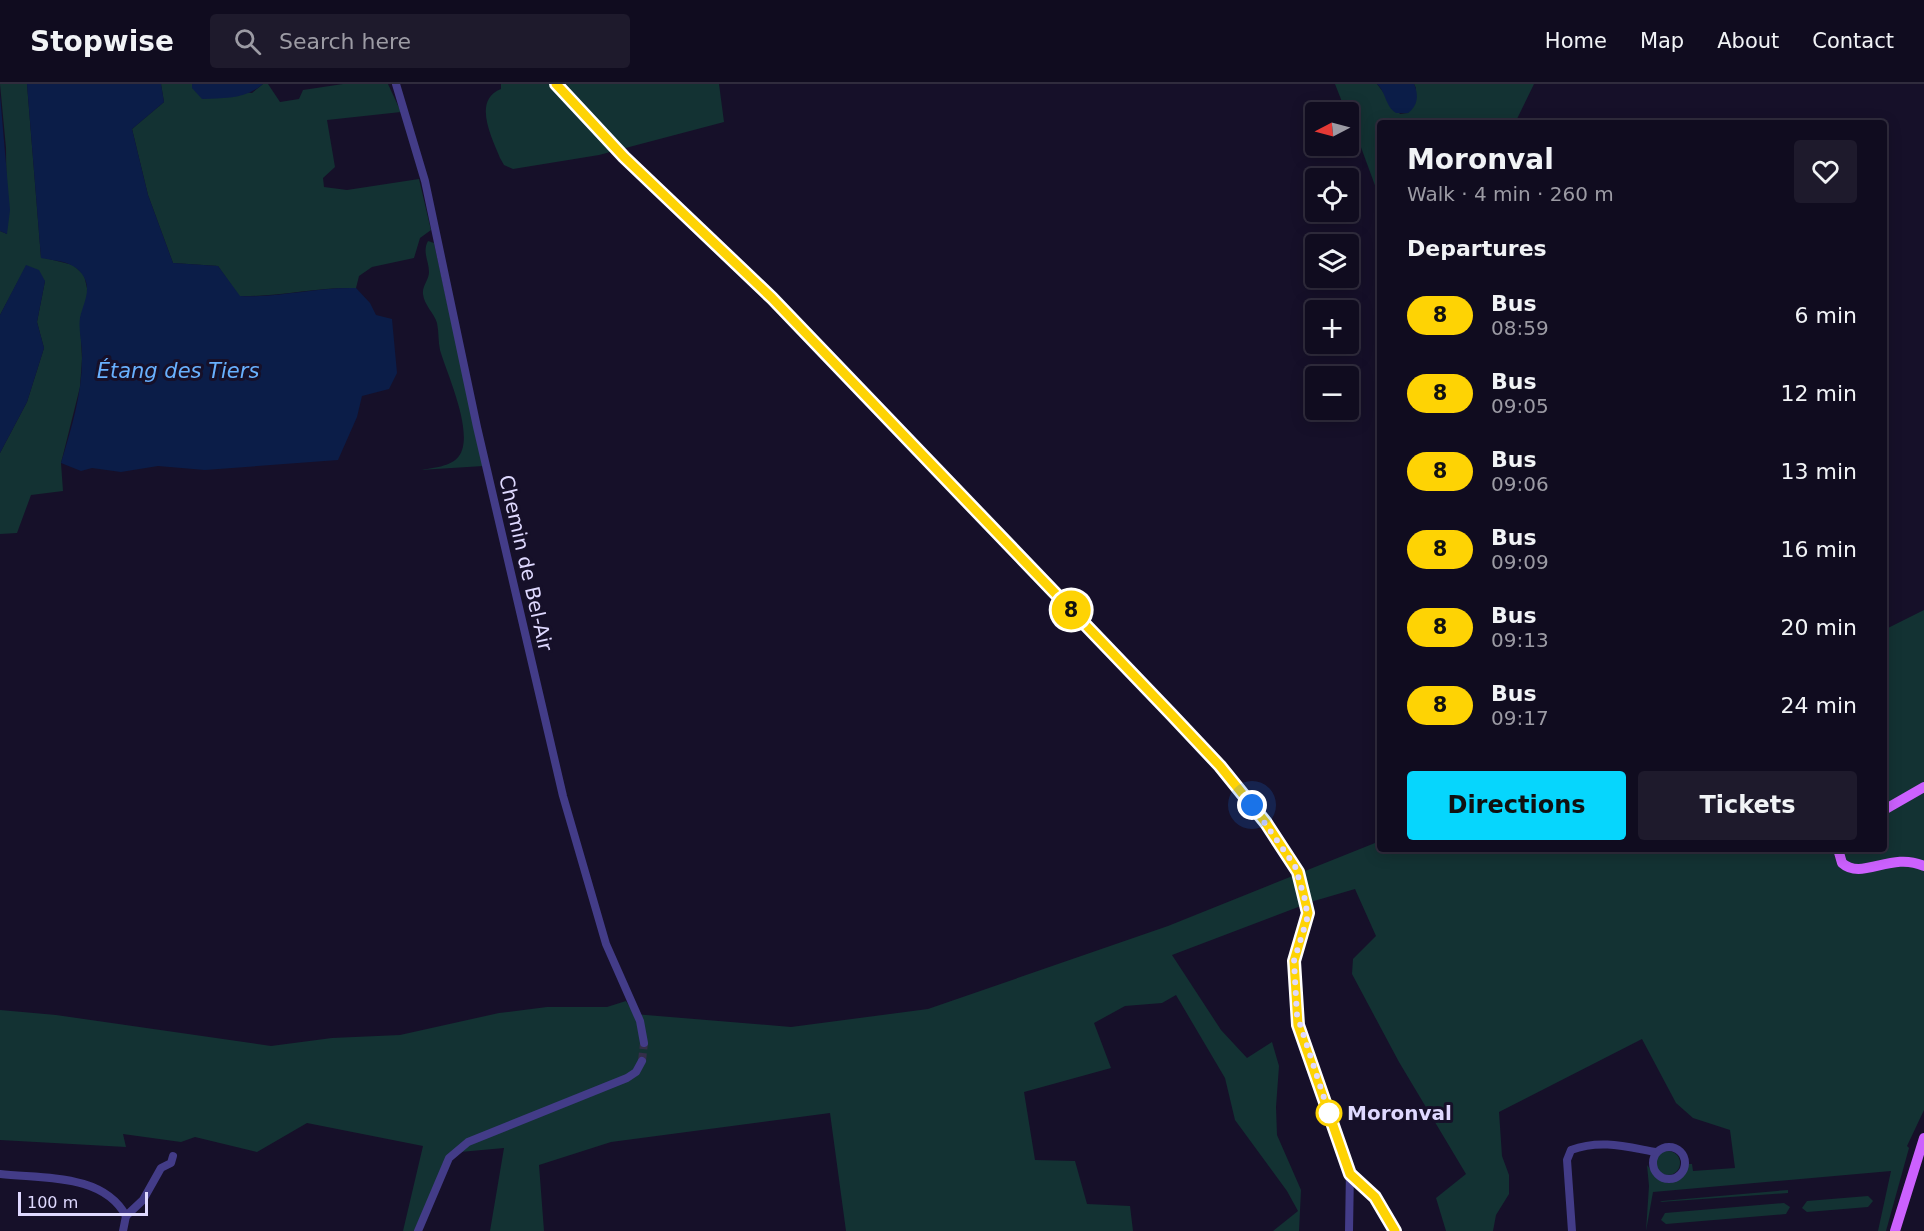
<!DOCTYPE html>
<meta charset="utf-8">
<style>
:root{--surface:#100c1f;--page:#1e1a2c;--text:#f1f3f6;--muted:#9c9ba4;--line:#302c3d;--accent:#06d6fd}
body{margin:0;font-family:"DejaVu Sans",sans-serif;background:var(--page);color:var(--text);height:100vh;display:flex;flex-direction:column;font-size:22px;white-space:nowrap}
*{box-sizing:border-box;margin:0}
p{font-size:20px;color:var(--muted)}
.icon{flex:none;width:33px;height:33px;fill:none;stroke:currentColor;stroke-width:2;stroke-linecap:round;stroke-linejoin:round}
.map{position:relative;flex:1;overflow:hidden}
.sheet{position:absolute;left:1377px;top:36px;width:510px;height:732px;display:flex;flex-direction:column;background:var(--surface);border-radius:6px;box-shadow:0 3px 15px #0003,0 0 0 2px var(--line)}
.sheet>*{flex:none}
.badge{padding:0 12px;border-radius:20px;font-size:21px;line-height:39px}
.needle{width:39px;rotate:264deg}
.tools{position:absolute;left:1305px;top:18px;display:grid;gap:12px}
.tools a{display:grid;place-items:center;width:54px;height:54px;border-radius:6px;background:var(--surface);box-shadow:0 3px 15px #0003,0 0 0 2px var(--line);font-size:30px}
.scale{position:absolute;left:18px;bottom:15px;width:130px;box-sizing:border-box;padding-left:6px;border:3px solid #dfd9ff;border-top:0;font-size:16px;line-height:21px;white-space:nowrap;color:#dfd9ff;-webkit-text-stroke:4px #161029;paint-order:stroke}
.you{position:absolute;width:30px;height:30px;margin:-15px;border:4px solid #fff;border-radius:50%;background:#1a73e8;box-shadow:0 0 0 9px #1a73e833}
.map>.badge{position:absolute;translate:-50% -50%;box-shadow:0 0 0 3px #fff}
h2{padding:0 30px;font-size:22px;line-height:54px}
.round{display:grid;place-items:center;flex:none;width:63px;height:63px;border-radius:6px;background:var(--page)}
.summary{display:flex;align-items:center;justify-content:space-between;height:102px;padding:0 30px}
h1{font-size:28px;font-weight:600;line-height:45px}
.button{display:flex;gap:12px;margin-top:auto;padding:12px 30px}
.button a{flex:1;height:69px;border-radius:6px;background:var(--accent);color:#111;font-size:24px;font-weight:600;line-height:69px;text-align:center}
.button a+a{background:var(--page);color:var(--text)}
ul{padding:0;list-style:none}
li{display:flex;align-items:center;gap:18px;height:78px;padding:0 30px}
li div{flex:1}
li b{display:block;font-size:22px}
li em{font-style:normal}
li .badge{min-width:66px;font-weight:700;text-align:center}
header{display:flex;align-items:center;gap:36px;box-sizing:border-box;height:84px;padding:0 30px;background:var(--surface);border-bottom:2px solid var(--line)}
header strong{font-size:28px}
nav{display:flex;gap:33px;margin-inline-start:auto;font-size:21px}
.search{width:420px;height:54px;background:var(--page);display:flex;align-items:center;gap:15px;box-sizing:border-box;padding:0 21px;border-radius:6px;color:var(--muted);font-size:22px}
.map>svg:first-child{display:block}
.green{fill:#133233}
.water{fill:#0b1d48}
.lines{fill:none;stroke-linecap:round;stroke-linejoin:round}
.minor-tunnel{stroke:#342e49;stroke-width:8;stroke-dasharray:8 4;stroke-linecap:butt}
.minor{stroke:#433c88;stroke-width:8}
.major{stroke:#cc61fe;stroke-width:10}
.line-casing{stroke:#fff;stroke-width:14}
.line{stroke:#fed304;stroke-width:9}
.walk{stroke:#dfd9ff;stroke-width:6;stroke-dasharray:0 10.8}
.stop-dot{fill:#fff;stroke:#fed304;stroke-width:3}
.labels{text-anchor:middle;stroke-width:6;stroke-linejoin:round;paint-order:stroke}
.street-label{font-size:20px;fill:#dfd9ff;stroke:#161029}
.stop-label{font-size:20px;font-weight:bold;fill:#dfd9ff;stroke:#161029;text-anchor:start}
.water-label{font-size:21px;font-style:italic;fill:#68b0fe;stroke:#161029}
</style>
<header>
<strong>Stopwise</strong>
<div class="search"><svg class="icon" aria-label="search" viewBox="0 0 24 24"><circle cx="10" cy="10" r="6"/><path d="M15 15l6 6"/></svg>Search here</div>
<nav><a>Home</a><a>Map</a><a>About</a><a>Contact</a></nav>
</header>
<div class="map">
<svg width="1924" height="1147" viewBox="0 0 1924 1147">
<rect width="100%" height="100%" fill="#161029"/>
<g class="green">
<polygon points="0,0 27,0 41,173 73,181 84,191 87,204 87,216 80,235 82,275 80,303 61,379 63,407 31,411 17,449 0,450 0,369 27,318 44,264 37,238 45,197 26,182 0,231 0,147 7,150 6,64"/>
<path d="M161,0H192V4L252,9L263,0H268L280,18L299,15L303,6L343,0H388L401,28L327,36L335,83L323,94L324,103L347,106L419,95L431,146L420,154L414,174L372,183L359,192L356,204C315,203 279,213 239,212L218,182L173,179L148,111L132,45L164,18Z"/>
<path d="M501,0H719L724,38L599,71L513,85L504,81L500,74C492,54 472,16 501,5Z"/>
<polygon points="1335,0 1377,0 1400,30 1408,29 1416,4 1414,0 1534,0 1515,39 1380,39 1380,115 1348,28 1346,28"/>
<path d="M428,157L434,159L483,382L420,386C432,384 451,383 459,372C475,350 447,290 440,266C438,257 439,248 437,239C434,229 424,221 423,210C422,202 429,196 429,188C429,177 422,168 428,157Z"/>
<polygon points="1924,526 1924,1026 1907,1062 1909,1064 1886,1147 1878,1147 1891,1087 1653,1108 1646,1147 1649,1102 1647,1081 1657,1094 1667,1099 1683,1093 1688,1080 1692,1080 1693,1087 1735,1084 1730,1046 1693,1034 1676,1019 1642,955 1499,1028 1502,1072 1509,1091 1509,1110 1496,1131 1493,1147 1446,1147 1436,1114 1466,1090 1399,978 1352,890 1353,875 1376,852 1355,805 1314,817 1172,871 1221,946 1247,974 1272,958 1279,982 1276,1023 1277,1051 1301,1106 1299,1147 1273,1147 1298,1127 1287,1107 1235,1036 1225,994 1176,911 1162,919 1125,922 1094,939 1111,984 1024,1008 1035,1076 1075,1077 1087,1120 1130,1122 1133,1147 846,1147 830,1029 611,1058 539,1081 544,1147 490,1147 504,1064 449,1069 414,1147 403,1147 423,1062 307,1039 257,1068 195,1053 181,1058 123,1050 126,1063 0,1056 0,926 56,931 271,962 332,954 400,951 499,929 547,923 607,923 626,917 634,930 791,943 928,925 1168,842 1380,757 1380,765 1884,765 1884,546"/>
<circle cx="1668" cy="1079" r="12"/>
<polygon points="1788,1106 1788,1109 1660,1118 1662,1117"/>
<polygon points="1868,1112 1873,1117 1868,1123 1807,1128 1802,1124 1807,1117"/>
<polygon points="1784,1119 1790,1123 1786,1130 1666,1140 1661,1136 1665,1129"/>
</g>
<g class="water">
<path d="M27,0H161L164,18L132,45L148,111L173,179L218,182L240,212C279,214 315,203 356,204L370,219L376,231L392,235L397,289L389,305L362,312L357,333L338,376L205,386L158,382L121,388L92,384L81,387L61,379C71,345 82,311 82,275C83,262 78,247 80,234C83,219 93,205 82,190C73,177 56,177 41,174Z"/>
<path d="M192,0H263C244,16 225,14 202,15L192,4Z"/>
<path d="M1377,0H1414C1419,11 1418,22 1408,29H1396C1385,22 1386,8 1377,0Z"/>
<polygon points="0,11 10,126 7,150 0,147"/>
<polygon points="26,181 39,186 45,197 37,238 44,264 27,318 0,369 0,231"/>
</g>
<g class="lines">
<polyline class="minor-tunnel" points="642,977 644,959"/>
<g class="minor">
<polyline points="396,0 425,97 477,343 563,712 606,860 640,937 644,959"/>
<path d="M556,0L624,73L772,214L1171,630C1215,677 1304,761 1308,827C1309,842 1298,857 1295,871C1290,895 1294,926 1301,949L1350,1086L1349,1147"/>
<circle cx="1669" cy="1079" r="16"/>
<path d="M0,1090C43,1095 103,1089 126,1132L123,1147"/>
<polyline points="1350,1090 1375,1113 1395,1147"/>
<polyline points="126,1132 143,1116 161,1084 171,1079 173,1072"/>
<polyline points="418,1147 449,1074 468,1058 627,994 636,988 642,977"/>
<path d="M1572,1147L1567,1076L1571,1066C1601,1055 1627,1063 1656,1068"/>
</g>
<g class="major">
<polyline points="1884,726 1924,703"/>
<path d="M1838,765L1842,779C1862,797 1891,767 1924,782"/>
<polyline points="1895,1147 1924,1054"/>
</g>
</g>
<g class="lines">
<defs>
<polyline id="line" points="556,0 624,73 772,214 1171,630 1220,682 1266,739 1298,788 1308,829 1294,877 1298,941 1350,1090 1375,1113 1395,1147"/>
</defs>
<use href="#line" class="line-casing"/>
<use href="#line" class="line"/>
<polyline class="walk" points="1252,721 1295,782 1306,819 1307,835 1294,877 1297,931 1329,1029"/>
</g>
<circle class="stop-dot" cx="1329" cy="1029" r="12"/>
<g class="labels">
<g class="street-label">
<text transform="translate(526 479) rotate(77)" y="7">Chemin de Bel-Air</text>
</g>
<g class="stop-label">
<text x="1347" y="1036">Moronval</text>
</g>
<g class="water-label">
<text x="178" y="294">Étang des Tiers</text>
</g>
</g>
</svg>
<div class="tools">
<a><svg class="needle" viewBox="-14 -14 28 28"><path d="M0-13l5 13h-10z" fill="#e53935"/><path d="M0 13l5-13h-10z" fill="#9c9ba4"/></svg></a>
<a><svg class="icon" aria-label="locate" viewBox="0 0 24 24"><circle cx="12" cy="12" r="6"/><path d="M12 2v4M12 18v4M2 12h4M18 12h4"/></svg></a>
<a><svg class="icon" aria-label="layers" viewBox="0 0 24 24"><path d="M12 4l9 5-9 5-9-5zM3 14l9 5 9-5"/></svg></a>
<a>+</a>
<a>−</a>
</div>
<div class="scale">100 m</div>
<div class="you" style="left:1252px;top:721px"></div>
<b class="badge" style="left:1071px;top:526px;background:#fed304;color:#111">8</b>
<section class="sheet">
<div class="summary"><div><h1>Moronval</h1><p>Walk · 4 min · 260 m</p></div><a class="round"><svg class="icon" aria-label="heart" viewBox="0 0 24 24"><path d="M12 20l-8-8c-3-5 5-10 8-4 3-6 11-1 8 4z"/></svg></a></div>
<h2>Departures</h2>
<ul>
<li><span class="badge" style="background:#fed304;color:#111">8</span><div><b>Bus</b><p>08:59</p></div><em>6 min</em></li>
<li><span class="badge" style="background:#fed304;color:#111">8</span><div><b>Bus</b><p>09:05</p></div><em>12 min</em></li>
<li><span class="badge" style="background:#fed304;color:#111">8</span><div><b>Bus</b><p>09:06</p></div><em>13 min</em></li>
<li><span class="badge" style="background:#fed304;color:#111">8</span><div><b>Bus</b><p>09:09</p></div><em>16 min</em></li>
<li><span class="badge" style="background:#fed304;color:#111">8</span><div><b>Bus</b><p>09:13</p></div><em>20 min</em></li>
<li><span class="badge" style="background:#fed304;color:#111">8</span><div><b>Bus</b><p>09:17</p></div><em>24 min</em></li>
</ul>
<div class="button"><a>Directions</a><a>Tickets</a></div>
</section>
</div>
